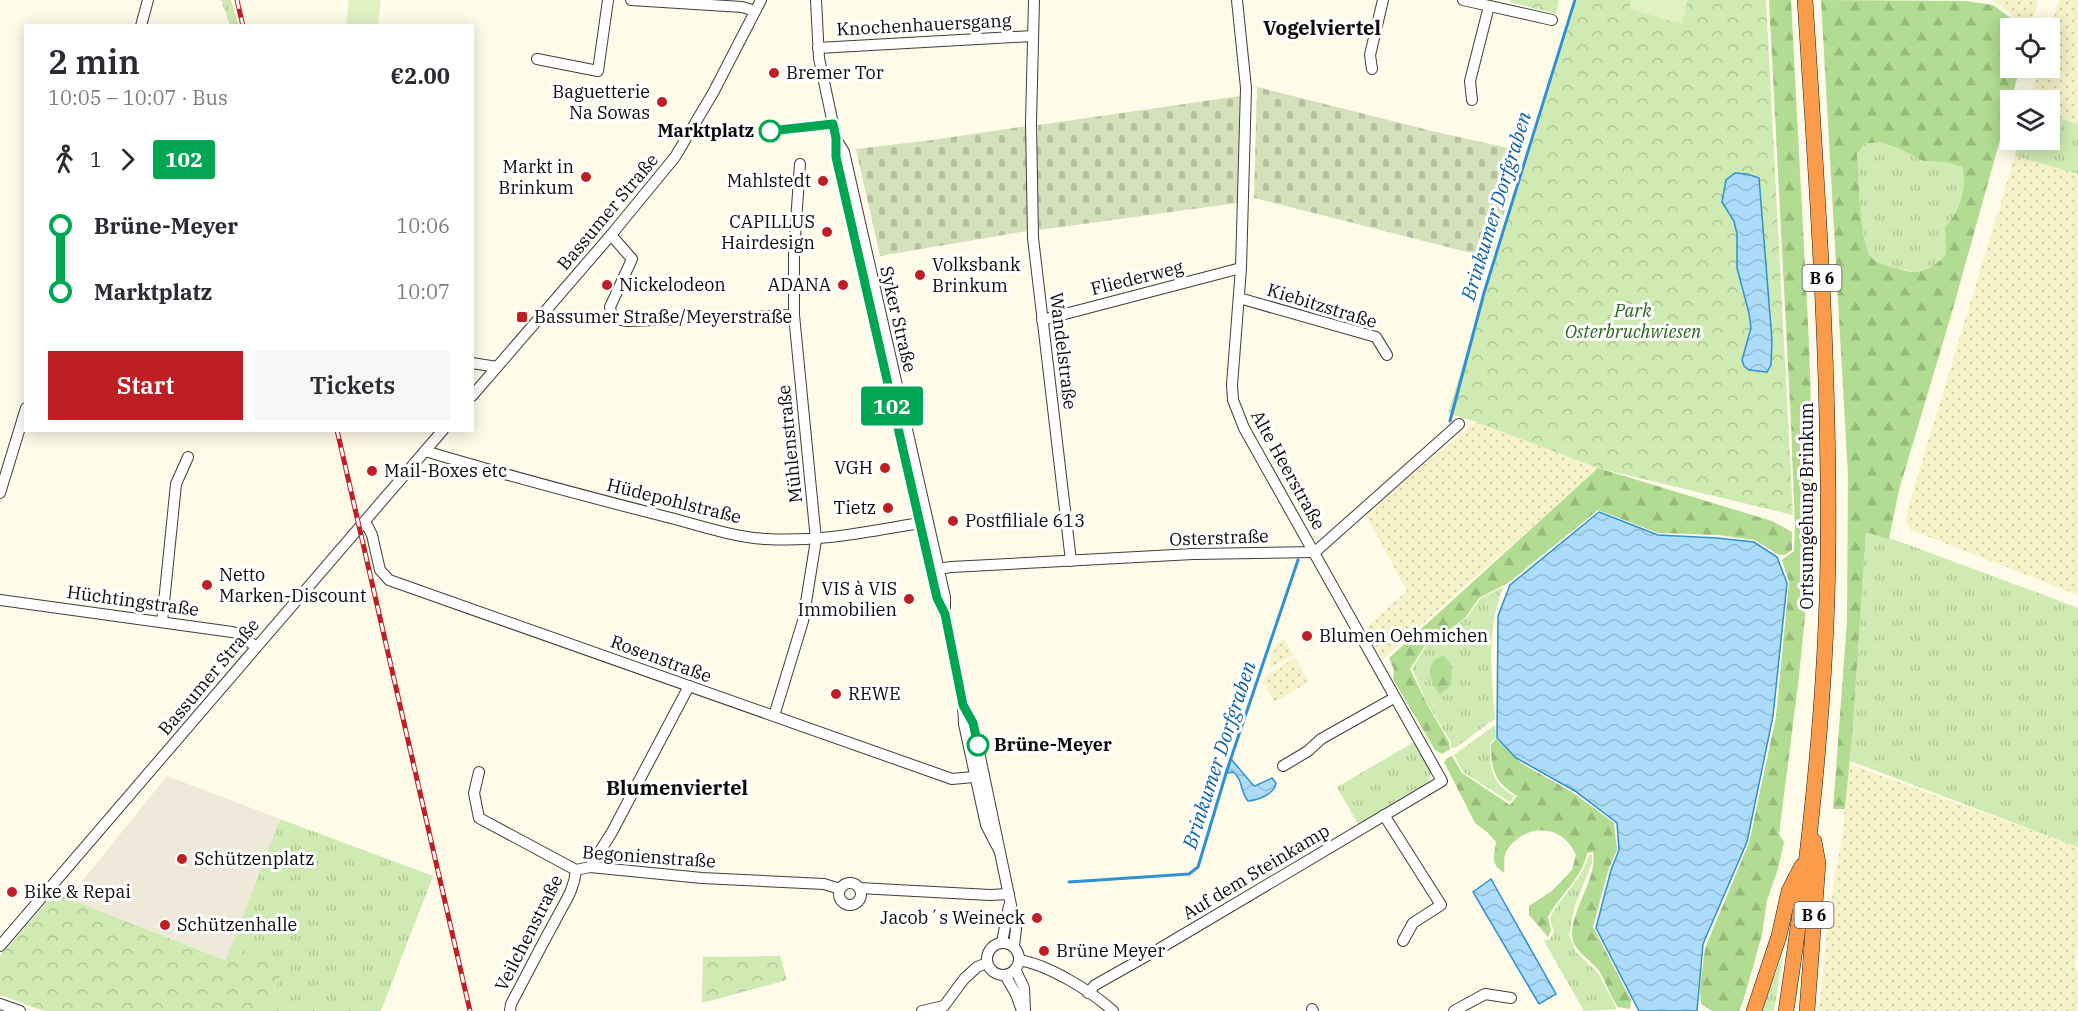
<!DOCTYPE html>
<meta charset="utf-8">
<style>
:root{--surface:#fff;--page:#f7f7f7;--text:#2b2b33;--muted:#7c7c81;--accent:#c01e25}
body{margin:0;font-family:"IBM Plex Serif",serif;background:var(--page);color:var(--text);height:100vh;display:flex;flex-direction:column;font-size:22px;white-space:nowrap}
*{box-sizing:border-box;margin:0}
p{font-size:20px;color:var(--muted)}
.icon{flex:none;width:33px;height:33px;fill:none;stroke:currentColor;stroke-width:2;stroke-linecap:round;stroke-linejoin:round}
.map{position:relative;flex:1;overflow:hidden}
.sheet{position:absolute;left:24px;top:24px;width:450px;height:408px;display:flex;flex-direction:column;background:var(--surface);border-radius:0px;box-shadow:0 3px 15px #0003}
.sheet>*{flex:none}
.badge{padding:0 12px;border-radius:4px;font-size:21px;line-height:39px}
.tools{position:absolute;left:2000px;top:18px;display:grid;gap:12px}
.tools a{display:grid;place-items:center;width:60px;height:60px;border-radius:0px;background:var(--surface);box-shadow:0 3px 15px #0003;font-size:30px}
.map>.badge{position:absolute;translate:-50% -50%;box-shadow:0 0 0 3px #fff}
.legs{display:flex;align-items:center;gap:9px;height:66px;padding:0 24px;font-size:20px}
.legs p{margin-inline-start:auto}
.headline{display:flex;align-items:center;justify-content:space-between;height:102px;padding:0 24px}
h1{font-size:33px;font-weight:600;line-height:45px}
.button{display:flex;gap:12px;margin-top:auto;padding:12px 24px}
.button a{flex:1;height:69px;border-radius:0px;background:var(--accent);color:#fff;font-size:24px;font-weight:600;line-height:69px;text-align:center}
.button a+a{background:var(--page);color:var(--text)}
ul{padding:0 24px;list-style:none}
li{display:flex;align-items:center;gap:21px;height:66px;font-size:22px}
li i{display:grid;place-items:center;width:9px;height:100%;margin:0 8px;background:currentColor}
li i::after{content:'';width:15px;height:15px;margin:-8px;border:4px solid;border-radius:50%;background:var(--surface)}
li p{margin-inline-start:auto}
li:first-child i{background:linear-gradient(#0000 50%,currentColor 0)}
li:last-child i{background:linear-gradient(currentColor 50%,#0000 0)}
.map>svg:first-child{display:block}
.farmland{fill:url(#farmland-dots)}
.grass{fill:url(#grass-tufts)}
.forest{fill:url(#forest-firs);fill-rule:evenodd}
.cemetery{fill:url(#cemetery-stones)}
.park{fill:url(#park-crowns)}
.pitch{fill:#e1f1c4}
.plaza{fill:#eee9d9}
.water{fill:url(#water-waves);stroke:#2f91d3;stroke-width:1.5}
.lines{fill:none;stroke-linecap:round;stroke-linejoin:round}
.stream{stroke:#2f91d3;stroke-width:3}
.minor-casing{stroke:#3e3e3e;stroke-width:12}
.highway-casing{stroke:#1c1c1c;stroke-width:16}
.minor{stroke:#fff;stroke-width:10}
.highway{stroke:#fb9c4b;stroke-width:15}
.rail-casing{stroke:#c01e25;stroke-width:5}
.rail{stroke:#fff;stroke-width:3;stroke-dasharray:9;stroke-linecap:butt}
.line-1-casing{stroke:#fff;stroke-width:14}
.line-1{stroke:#00a651;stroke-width:9}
.poi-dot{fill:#c01e25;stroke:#fff;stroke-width:2}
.stop-1-dot{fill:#fff;stroke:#00a651;stroke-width:3}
.labels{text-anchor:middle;stroke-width:6;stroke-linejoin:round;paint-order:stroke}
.shield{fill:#fff;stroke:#545454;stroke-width:1.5}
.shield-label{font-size:16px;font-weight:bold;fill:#0b0b0b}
.street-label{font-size:18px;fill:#0b0b0b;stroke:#fff}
.poi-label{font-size:18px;fill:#0b0b0b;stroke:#fff;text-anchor:start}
.stop-label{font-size:18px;font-weight:bold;fill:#0b0b0b;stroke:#fff;text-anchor:end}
.park-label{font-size:18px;font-style:italic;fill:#29651a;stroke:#fff}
.neighbourhood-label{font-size:20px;font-weight:bold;fill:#0b0b0b;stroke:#fff}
.water-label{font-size:20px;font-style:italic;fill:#1061a1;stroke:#fff}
</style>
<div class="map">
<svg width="2078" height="1011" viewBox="0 0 2078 1011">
<defs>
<pattern id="farmland-dots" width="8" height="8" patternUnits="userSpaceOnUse" patternTransform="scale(1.5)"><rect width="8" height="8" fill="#f6f2c9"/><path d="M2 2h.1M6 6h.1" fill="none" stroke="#d2ceab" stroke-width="1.8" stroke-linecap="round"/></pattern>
<pattern id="grass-tufts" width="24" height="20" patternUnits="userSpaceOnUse" patternTransform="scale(1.5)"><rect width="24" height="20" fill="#cfeab2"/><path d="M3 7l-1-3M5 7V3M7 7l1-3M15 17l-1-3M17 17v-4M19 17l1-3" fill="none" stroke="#b0c798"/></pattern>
<pattern id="forest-firs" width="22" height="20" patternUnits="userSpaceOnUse" patternTransform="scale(1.5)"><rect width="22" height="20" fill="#b2dc91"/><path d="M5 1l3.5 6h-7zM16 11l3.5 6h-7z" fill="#98bb7c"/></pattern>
<pattern id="cemetery-stones" width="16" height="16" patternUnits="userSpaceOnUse" patternTransform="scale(1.5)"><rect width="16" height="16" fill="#d4e1bb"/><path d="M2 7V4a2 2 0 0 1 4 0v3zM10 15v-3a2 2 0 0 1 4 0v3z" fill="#b5c09f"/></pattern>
<pattern id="park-crowns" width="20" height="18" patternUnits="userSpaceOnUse" patternTransform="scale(1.5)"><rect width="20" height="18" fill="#cfeab2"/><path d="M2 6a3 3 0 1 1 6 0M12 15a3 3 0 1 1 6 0" fill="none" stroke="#b0c798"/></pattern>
<pattern id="water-waves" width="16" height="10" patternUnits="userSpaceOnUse" patternTransform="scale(1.5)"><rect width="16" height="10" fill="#acdcf9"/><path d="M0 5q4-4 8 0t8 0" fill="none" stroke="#93bbd4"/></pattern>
</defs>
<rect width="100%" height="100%" fill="#fffbe9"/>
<g class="farmland">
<polygon points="1990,0 2038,0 2030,28 1994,1"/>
<polygon points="2059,0 2078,0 2078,124 2049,115 2049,100 2029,100 2039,68 2049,68 2049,33"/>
<polygon points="2015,156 2078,174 2078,595 1911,530 1906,522 1908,508"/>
<polygon points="1476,422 1598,468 1382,660 1367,627 1407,591 1365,513"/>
<polygon points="1284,639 1293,655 1270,668 1270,658 1278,643"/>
<polygon points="1295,658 1309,682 1275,702 1263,682 1266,675"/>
<polygon points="1849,764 2078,847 2078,945 2075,964 2078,974 2078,1011 1819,1011 1828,920 1843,830"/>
</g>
<g class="grass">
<polygon points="221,0 231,0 238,25 230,25"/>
<polygon points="2049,115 2078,124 2078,174 2015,156 2019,140 2049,140"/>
<path d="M1880,142L1900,149L1923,161L1945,162L1962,167C1968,188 1958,211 1945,228L1946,254C1932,270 1922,274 1902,270C1892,268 1880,265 1872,258C1859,245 1859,174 1857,153L1864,144Z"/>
<polygon points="1866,531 1901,542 2078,608 2078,847 1850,761"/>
<path d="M1503,587C1486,630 1492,675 1495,720L1490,722L1457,747L1451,748V742L1427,703L1412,668L1432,637L1447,633L1466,618L1481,598Z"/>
<path d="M1495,725L1496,738L1490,743C1490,768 1491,783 1514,796L1510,802L1463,772L1454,755Z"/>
<polygon points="1414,742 1431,772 1429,781 1358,824 1337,787"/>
<polygon points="280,819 433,876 381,1011 267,1011 284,965 231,946"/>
<path d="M1589,855H1592V863L1575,905L1569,935L1576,952L1598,973L1617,1009L1584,1011L1544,941L1550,939L1554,932L1550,918C1561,896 1583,879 1589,855Z"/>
<polygon points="1783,954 1774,1011 1761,1011"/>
</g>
<g class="forest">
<polygon points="1769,0 1791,0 1809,342 1813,470 1810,568 1798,685 1779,834 1784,842 1778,869 1767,900 1762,935 1744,998 1739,1011 1712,1011 1701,1004 1700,988 1705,948 1749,843 1776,717 1789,582 1782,560 1794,551 1795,527 1791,423"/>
<path d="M1821,0L1966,1L1993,5L2012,19L2020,28H2010V68H2020L1952,312L1899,490L1889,539L1866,532L1852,736L1845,809H1833L1847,621L1848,476ZM1880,142L1900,149L1923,161L1945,162L1962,167C1968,188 1958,212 1945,228L1946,254C1935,267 1923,274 1906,271C1895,268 1881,266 1872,258C1859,245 1859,174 1857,154L1864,144Z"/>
<polygon points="1598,468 1772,521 1792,532 1792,550 1785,555 1779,555 1755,540 1718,535 1658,533 1598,510 1508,583 1479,598 1465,618 1445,633 1431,636 1410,669 1427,704 1449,742 1450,749 1442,754 1435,750 1393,679 1394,670 1389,658"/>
<path d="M1443,656C1454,663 1452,673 1451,685L1440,694C1430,683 1423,661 1443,656Z"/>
<path d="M1496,739L1521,763L1572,792L1614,823L1617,850L1608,871L1593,927L1631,1000L1630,1009L1618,1007C1610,996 1607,985 1601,974C1593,959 1571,952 1572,933C1573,906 1598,877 1593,852L1587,853C1583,877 1559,896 1548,917L1551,931L1548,937L1529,915V906L1552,891L1572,870L1576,855C1563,824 1526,822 1507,850C1503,855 1505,866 1504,873C1490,864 1494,857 1496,842L1487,832L1475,823L1444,762L1447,758L1452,756L1462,773L1510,805L1517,796C1494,782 1491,769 1491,744Z"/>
</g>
<g class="cemetery">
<polygon points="1257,87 1432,131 1522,151 1491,258 1254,198"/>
<polygon points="1240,96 1237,203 1039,230 1036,173 1038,125"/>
<polygon points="1026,126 1027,231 880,256 856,149 932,140"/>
</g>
<g class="park">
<polygon points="1511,0 1559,0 1556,14 1510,2"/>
<polygon points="1577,0 1766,0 1793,515 1598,468 1476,422 1448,413"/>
<polygon points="55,893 225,960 231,946 284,965 267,1011 44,1011 0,995 0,956"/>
<polygon points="780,956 787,980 702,1003 703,957"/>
</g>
<g class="pitch">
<polygon points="349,0 381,0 378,25 346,25"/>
<polygon points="1631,0 1688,0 1682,24 1629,9"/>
</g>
<polygon class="plaza" points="167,776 280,819 226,960 68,899"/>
<g class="water">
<polygon points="1735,173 1747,174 1759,178 1772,340 1771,365 1767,372 1749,370 1744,366 1742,360 1751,328 1749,313 1737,268 1737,234 1734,221 1722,202 1726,180"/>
<polygon points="1599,512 1658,535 1717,538 1754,542 1777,557 1787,583 1773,716 1747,842 1703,944 1697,1011 1639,1011 1596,928 1611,870 1619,850 1617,823 1575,791 1516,758 1497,738 1498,616 1510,585"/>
<path d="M1231,759L1253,785L1255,786L1272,778L1276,783C1275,794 1258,800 1248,801C1240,792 1243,779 1233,772L1227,773Z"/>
<polygon points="1491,879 1556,994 1539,1004 1473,892"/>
</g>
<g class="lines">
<g class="stream">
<polyline points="1450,421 1484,293 1575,0"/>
<polyline points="1069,882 1189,874 1198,867 1227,770 1298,560"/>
</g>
<defs>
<g id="minor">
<polyline points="631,0 742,7 755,11"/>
<polyline points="816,0 819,58 836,138 836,157 937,598 947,622 963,705 964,724 986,825 999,850"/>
<polyline points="1034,0 1031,122 1033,238 1071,561"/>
<polyline points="1463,0 1552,20"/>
<polyline points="141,26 148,0"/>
<polyline points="818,48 1033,36"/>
<polyline points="537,59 598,71 608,0"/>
<polyline points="1372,69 1370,55 1383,0"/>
<polyline points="1472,100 1470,81 1489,6"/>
<polyline points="836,139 844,152 945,597 945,611"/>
<polyline points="611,235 632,259 610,307 612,318 627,321 794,315"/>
<polyline points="1239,298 1376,337 1387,355"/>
<polyline points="1042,320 1241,268"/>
<polyline points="472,363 497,367"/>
<polyline points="472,396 611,235 675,157 713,93 761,0"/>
<path d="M425,451C502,474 581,495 659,515C693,523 730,537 766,539C822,542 866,532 920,523"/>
<polyline points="0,493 26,408"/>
<polyline points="365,521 372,535 380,570 389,580 952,779 984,776"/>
<polyline points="931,570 951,567 1193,554 1315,552 1459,424"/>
<polyline points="0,600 232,632 240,634 256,647"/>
<polyline points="162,622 176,484 188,457"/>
<polyline points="964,707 973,723 1016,929 1014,946"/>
<polyline points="774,716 803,621 816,540 794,315 794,251 800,164"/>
<polyline points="1283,766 1308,751 1321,739 1394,698"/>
<polyline points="479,772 474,793 479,818 576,870 590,867 702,878 824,884 840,889"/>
<polyline points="1384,815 1441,905 1413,923 1403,941"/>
<polyline points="590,867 612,832 689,686"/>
<circle cx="850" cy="894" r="11"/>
<polyline points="859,888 990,895 1009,894"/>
<polyline points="1002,942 1009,906"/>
<circle cx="1003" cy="959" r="16"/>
<polyline points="0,946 443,430"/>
<path d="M1019,960C1049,965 1091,991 1113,1011"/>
<polyline points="1015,969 1024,988 1025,1011"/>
<polyline points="1005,975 1016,994 1022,1011"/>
<polyline points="1088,993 1095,985 1159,949 1442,781 1244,428 1233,400 1232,385 1241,268 1246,88 1237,0"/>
<polyline points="0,1004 20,1011"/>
<polyline points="1312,1009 1313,1011"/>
<path d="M510,1011L511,1004C526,976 540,948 555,921C564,903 574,891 576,870"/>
<polyline points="922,1011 944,1006 964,979 977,967 987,963"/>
<polyline points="1454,1011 1485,994 1511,998"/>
</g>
<g id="highway">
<polyline points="1754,1011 1779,936 1789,891 1802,866"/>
<path d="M1786,1011C1809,860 1826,707 1828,555C1830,369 1817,185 1805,0"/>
<polyline points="1807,1011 1818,863 1814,841"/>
</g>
</defs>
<use href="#minor" class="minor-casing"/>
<use href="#highway" class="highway-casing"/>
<use href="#minor" class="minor"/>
<use href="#highway" class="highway"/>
<defs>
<g id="rail">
<polyline points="237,0 243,26"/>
<polyline points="337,430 470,1011"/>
</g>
</defs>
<use href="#rail" class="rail-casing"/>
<use href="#rail" class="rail"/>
</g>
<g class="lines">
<defs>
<polyline id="line-1" points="770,131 833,124 836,138 836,157 937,598 945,614 963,705 973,723 978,745"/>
</defs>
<use href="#line-1" class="line-1-casing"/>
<use href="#line-1" class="line-1"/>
</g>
<g class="poi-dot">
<circle cx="774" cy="73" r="6"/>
<circle cx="662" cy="102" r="6"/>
<circle cx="586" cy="177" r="6"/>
<circle cx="823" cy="181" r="6"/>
<circle cx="827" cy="232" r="6"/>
<circle cx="920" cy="275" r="6"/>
<circle cx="607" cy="285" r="6"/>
<circle cx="843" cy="285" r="6"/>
<rect x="516" y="311" width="12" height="12" rx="3"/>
<circle cx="885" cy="468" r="6"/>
<circle cx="372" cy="471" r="6"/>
<circle cx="888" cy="508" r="6"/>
<circle cx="953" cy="521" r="6"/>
<circle cx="207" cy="585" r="6"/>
<circle cx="909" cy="599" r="6"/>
<circle cx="1307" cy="636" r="6"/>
<circle cx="836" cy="694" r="6"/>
<circle cx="182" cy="859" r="6"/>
<circle cx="12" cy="892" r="6"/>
<circle cx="1037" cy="918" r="6"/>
<circle cx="165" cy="925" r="6"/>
<circle cx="1044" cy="951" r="6"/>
</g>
<g class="stop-1-dot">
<circle cx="770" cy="131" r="10"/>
<circle cx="978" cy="745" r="10"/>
</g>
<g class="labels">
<g class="shield">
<rect x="1802.5" y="265" width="39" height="26" rx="4.5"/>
<rect x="1794.5" y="902" width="39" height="26" rx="4.5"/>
</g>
<g class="shield-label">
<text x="1822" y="284">B 6</text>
<text x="1814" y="921">B 6</text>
</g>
<g class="street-label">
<text transform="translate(924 25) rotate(-3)" y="6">Knochenhauersgang</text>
<text transform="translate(608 212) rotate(-50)" y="6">Bassumer Straße</text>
<text transform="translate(1137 278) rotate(-14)" y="6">Fliederweg</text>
<text transform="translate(1322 306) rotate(17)" y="6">Kiebitzstraße</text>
<text transform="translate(898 319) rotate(77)" y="6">Syker Straße</text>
<text transform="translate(1063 351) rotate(83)" y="6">Wandelstraße</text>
<text transform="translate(790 444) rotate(-96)" y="6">Mühlenstraße</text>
<text transform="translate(1288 470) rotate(61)" y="6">Alte Heerstraße</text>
<text transform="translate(674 501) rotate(14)" y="6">Hüdepohlstraße</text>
<text transform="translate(1807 506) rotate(-90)" y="6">Ortsumgehung Brinkum</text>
<text transform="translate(1219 538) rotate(-2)" y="6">Osterstraße</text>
<text transform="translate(133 601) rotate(8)" y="6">Hüchtingstraße</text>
<text transform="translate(661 659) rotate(20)" y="6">Rosenstraße</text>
<text transform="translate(209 677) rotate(-50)" y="6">Bassumer Straße</text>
<text transform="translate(649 857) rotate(4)" y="6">Begonienstraße</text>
<text transform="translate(1256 872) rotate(-31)" y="6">Auf dem Steinkamp</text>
<text transform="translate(529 933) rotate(-63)" y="6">Veilchenstraße</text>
</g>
<g class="poi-label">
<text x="786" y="79">Bremer Tor</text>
<text x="650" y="98" text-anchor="end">Baguetterie<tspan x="650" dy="21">Na Sowas</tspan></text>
<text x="574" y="173" text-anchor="end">Markt in<tspan x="574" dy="21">Brinkum</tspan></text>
<text x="811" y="187" text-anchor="end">Mahlstedt</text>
<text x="815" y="228" text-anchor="end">CAPILLUS<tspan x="815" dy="21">Hairdesign</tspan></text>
<text x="932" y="271">Volksbank<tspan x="932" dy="21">Brinkum</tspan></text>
<text x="619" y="291">Nickelodeon</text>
<text x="831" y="291" text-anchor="end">ADANA</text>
<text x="534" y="323">Bassumer Straße/Meyerstraße</text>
<text x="873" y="474" text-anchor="end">VGH</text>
<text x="384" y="477">Mail-Boxes etc</text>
<text x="876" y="514" text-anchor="end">Tietz</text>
<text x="965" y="527">Postfiliale 613</text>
<text x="219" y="581">Netto<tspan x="219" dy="21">Marken-Discount</tspan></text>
<text x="897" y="595" text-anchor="end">VIS à VIS<tspan x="897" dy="21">Immobilien</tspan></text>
<text x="1319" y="642">Blumen Oehmichen</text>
<text x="848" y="700">REWE</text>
<text x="194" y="865">Schützenplatz</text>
<text x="24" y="898">Bike &amp; Repai</text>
<text x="1025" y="924" text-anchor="end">Jacob´s Weineck</text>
<text x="177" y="931">Schützenhalle</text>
<text x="1056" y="957">Brüne Meyer</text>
</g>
<g class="stop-label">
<text x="754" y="137">Marktplatz</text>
<text x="994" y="751" text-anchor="start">Brüne-Meyer</text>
</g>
<g class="park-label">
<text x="1633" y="317">Park<tspan x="1633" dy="21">Osterbruchwiesen</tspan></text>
</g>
<g class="neighbourhood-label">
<text x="1322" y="35">Vogelviertel</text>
<text x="677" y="795">Blumenviertel</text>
</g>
<g class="water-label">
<text transform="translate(1496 206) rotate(-73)" y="7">Brinkumer Dorfgraben</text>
<text transform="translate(1219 755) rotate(-72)" y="7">Brinkumer Dorfgraben</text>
</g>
</g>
</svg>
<div class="tools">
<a><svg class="icon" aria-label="locate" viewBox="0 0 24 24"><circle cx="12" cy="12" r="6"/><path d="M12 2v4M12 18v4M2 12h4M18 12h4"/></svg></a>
<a><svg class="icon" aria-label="layers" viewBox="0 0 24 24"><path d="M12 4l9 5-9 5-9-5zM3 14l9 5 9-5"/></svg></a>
</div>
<b class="badge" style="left:892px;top:406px;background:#00a651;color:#fff">102</b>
<section class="sheet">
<div class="headline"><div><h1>2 min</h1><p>10:05 – 10:07 · Bus</p></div><b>€2.00</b></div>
<div class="legs"><svg class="icon" aria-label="walk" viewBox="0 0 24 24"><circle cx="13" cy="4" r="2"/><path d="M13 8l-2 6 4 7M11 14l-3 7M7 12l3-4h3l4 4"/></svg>1<svg class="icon" aria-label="forward" viewBox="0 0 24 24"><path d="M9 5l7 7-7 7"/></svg><b class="badge" style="background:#00a651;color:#fff">102</b></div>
<ul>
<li><i style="color:#00a651"></i><b>Brüne-Meyer</b><p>10:06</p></li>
<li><i style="color:#00a651"></i><b>Marktplatz</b><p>10:07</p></li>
</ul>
<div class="button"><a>Start</a><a>Tickets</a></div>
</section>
</div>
